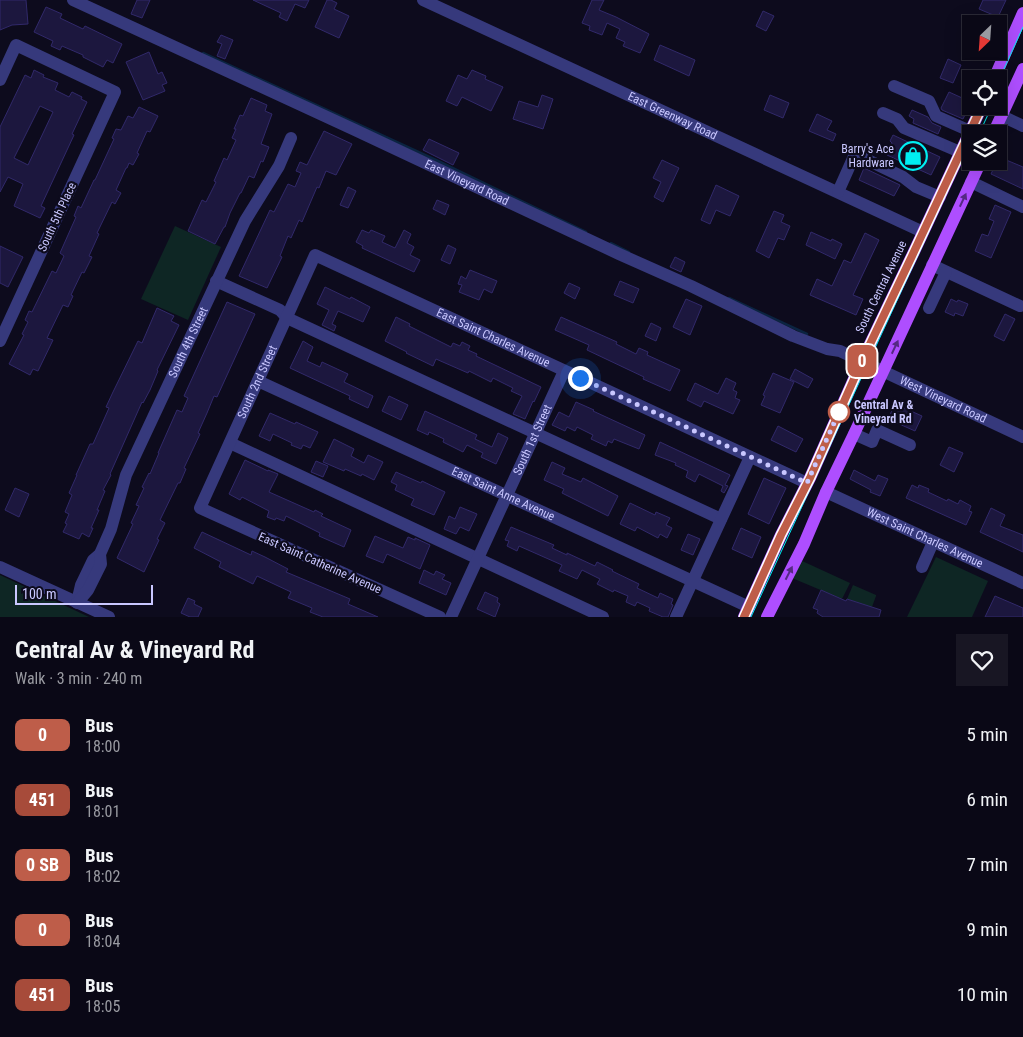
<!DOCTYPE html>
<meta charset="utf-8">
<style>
:root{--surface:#0a0816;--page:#181623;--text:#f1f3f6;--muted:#999aa1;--line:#2a2935}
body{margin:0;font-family:"Roboto Condensed",sans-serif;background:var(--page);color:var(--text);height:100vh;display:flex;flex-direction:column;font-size:19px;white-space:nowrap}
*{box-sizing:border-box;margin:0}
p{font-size:16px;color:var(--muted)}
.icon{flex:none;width:28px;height:28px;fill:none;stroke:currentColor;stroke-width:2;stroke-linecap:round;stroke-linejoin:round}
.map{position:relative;height:617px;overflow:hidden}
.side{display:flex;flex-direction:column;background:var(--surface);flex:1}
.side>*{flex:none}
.badge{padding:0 10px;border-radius:8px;font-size:18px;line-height:32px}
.needle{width:32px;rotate:205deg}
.buttons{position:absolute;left:962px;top:15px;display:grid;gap:10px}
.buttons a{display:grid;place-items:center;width:45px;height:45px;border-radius:0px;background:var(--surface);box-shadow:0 5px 20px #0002,0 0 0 1px var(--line);font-size:25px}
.scale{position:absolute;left:15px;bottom:12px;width:138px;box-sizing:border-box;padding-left:5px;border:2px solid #c9c7ff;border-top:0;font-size:14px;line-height:18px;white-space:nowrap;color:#c9c7ff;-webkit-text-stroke:4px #0d0b1d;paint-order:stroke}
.you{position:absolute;width:25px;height:25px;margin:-12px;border:4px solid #fff;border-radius:50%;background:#1a73e8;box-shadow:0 0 0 8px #1a73e833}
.map>.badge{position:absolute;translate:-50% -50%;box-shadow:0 0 0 2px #fff}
.round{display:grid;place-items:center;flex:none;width:52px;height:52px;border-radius:0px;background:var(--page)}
.head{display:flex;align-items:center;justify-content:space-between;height:85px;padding:0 15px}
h1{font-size:24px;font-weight:700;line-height:38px}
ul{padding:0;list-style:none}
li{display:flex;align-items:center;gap:15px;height:65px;padding:0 15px}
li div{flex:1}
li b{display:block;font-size:19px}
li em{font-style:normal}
li .badge{min-width:55px;font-weight:700;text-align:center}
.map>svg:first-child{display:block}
.green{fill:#0e2624}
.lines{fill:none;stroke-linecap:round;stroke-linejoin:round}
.stream{stroke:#0b2441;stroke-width:2.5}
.building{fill:#1c173e;stroke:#31296a;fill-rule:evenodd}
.minor{stroke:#36397c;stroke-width:12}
.major{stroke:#ae4eff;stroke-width:12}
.tram{stroke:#00eef2;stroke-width:1}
.oneway{fill:#552983}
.line-casing{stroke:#fff;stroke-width:11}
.line{stroke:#be5d49;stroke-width:8}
.walk{stroke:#c9c7ff;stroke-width:5;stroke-dasharray:0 9}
.stop-dot{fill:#fff;stroke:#be5d49;stroke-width:2.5}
.labels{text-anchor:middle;stroke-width:4.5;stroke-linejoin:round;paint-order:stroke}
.street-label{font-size:12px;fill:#c9c7ff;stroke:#0d0b1d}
.poi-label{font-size:12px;fill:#c9c7ff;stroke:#0d0b1d;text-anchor:end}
.stop-label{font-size:12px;font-weight:bold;fill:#c9c7ff;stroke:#0d0b1d;text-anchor:start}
</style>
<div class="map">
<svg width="1023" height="617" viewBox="0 0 1023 617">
<rect width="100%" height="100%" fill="#0d0b1d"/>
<g class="green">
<polygon points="175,226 221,247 188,320 141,299"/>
<polygon points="936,557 988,581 972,617 907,617"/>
<polygon points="800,560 850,583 842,599 792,578"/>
<polygon points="0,575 89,617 0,617"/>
<polygon points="853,585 876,595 876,596 872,607 847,599"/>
</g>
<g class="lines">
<g class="stream">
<polyline points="203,53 438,161 586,232"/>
<polyline points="611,243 629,252"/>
<polyline points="729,298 807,334"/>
</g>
</g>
<g class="building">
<polygon points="0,0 26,0 28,24 12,25 0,30"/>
<polygon points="137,0 150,0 142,18 131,14"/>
<polygon points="253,0 309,0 305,8 295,4 287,21 279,17 281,13"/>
<polygon points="327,0 331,0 337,3 334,9 349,16 339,38 315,27"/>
<polygon points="592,0 604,0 599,10 616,17 649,34 640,53 623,46 625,42 616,38 620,29 607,23 602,35 589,30 590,26 582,23"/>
<polygon points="983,0 1006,0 998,17 979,9"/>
<polygon points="46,7 62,14 60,18 83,29 85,26 122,44 113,63 107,60 103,67 83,57 83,55 62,46 60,50 51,46 53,41 34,32"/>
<polygon points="763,11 774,16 766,31 756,26"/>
<polygon points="221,35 233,40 225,59 217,56 222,44 217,42"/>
<polygon points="660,45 695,60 689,76 654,60"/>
<polygon points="149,52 158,74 162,72 167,83 162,85 165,91 143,100 126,62"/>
<polygon points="948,59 961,65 953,83 940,78"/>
<path d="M34,70L44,75L43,77L58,83L55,90L69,97L72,92L82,97L81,99L87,102L72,134L74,135L41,206L45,208L40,218L14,206L23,184L8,177L0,192V127L25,75L31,78ZM40,106L53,112L28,165L14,158Z"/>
<polygon points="472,70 486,76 485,79 503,87 491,111 462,97 457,106 446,101 458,75 467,79"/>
<polygon points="949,92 971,102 963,119 942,110 941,108"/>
<polygon points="542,95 553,99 543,129 513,119 519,101 538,107"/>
<polygon points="770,95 789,103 783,118 764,110"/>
<polygon points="251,98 267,105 265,111 272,114 261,144 269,147 263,162 261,161 254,178 249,176 241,193 240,193 230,213 225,227 224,227 215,244 188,231 202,200 206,202 216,182 214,181 224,158 227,160 236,140 232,138 236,129 234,129 240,115 243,116"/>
<polygon points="139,107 158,116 150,132 147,131 137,153 139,154 133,165 129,163 127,168 126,168 116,190 121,193 115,204 112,202 97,233 99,234 89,256 92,257 84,273 82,272 71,295 73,296 68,307 63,305 47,338 53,340 38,371 33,369 30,375 9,364 24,335 22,334 28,322 25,320 29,311 32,312 52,271 56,273 64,256 60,253 76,217 74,216 78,206 81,208 94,180 95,180 114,139 112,138 116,129 121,130 128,116 133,118"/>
<polygon points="912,110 928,117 932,123 941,127 938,134 913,123 914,119 909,116"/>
<polygon points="817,114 832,121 827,130 836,134 833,141 809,131"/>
<polygon points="324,131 352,144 336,175 326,171 319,188 317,187 302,222 299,220 291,238 288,236 280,256 282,257 267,288 239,276 270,210 274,212 288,184 295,187 301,173 296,171 300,162 307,165"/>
<polygon points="893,135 940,157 931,175 887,155 892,143 890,141"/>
<polygon points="429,139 459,153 453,165 423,150"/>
<polygon points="999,157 1023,167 1023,189 991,174 997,161 999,161"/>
<polygon points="662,160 679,168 663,202 654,197 661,182 653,178"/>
<polygon points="864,168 900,185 894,196 859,180"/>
<polygon points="716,185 739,196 730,216 716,210 710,224 701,220"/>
<polygon points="348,187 356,191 348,208 340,205"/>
<polygon points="437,200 449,205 445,215 433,209"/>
<polygon points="995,205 1011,212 991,258 975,251 982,234 988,236 994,221 989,219"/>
<polygon points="774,211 784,215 781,222 790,226 784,240 778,238 769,258 756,251"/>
<polygon points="362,230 369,233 371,230 385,236 382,242 395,248 404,230 411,234 407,243 414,247 410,255 420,260 414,272 362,248 363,246 356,242"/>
<polygon points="811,232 831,241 832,239 842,244 835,259 806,245"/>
<polygon points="865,233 879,240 853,295 863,299 856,315 810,295 817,279 832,286 844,260 851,263"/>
<polygon points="448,245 456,249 450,264 441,260"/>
<polygon points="0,246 23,257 8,287 0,283"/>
<polygon points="675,257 685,262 681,272 670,267"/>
<polygon points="470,270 497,281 492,293 484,289 479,300 459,292 462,285 458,284 461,276 466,279"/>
<polygon points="620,281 639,289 633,303 614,295"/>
<polygon points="569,283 580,288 575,299 564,293"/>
<polygon points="325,287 350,299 351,297 370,307 363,322 338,311 332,324 336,326 334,331 322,325 329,310 317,304"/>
<polygon points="686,299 702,306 690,335 673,327"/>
<polygon points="951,299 957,302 958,300 968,304 963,316 955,313 954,316 945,312"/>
<polygon points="227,302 255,314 217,397 214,396 207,413 198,433 200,434 184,468 186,469 180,483 178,483 160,520 165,523 157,539 159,540 144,572 117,558 133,524 131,523 139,506 136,505 144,488 142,487 149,473 150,474 159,453 158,453 177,410 182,412 188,398 184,396"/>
<polygon points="157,308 174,316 171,321 179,325 157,370 158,371 150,390 143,403 142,402 110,474 111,475 103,490 105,491 97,510 99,510 91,528 93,528 89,537 82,533 79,539 63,532 67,524 65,523 69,514 65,512 72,495 69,493 77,475 76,475 90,444 93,444 109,408 106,407 113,392 138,341 142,343"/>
<polygon points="1005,314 1015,319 1004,341 994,336"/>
<polygon points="396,317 410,324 409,326 451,347 453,343 460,346 462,342 470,346 468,350 477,354 476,356 541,387 534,402 533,401 525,419 513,414 522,396 511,391 513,388 493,378 491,382 469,371 468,373 436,359 433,366 406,353 407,352 385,341"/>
<polygon points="561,317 617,342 616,344 636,354 639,348 648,352 647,355 680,370 670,391 643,379 644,377 587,350 589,345 555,330"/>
<polygon points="651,323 661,328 656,341 645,336"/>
<polygon points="303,341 313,347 307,361 320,367 322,362 348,374 344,382 373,396 368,408 349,399 350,396 290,368"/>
<polygon points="795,369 813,379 808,388 790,379"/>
<polygon points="773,373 794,382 780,413 761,405 765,396 763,395"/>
<polygon points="726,378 736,383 733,390 737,392 735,398 740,400 733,414 704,401 701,407 687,400 695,383 718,394"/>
<polygon points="389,396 408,405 401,420 382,411"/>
<polygon points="576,402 594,410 593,411 645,435 639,449 614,439 612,443 608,441 606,446 591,439 593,435 577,427 575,431 567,427 565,431 552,425 559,412 569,417"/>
<polygon points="895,404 922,416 915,431 888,419"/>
<polygon points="425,411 477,435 475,439 492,447 498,433 508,438 496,464 481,457 483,453 467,445 463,452 443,442 444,439 429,432 428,435 417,430"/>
<polygon points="270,413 295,424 296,422 318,432 310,448 303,445 301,449 291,445 292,443 273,434 270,441 259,436"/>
<polygon points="778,426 803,439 796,452 771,440"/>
<polygon points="334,439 354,449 351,456 364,463 368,455 383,462 374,480 362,474 361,476 345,469 344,471 323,462"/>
<polygon points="660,442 730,475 725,485 728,486 724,493 721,491 723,486 699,474 695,482 686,477 688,471 675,465 676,463 655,455"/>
<polygon points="949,447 963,453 954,472 940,465"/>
<polygon points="245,460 268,471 268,470 278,474 269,492 314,512 315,510 323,514 321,516 351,530 344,547 319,536 320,533 286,516 284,521 276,518 275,520 267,517 269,511 242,497 240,500 229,494"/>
<polygon points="316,461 328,466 323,477 311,472"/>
<polygon points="552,462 565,468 562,474 581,482 583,478 618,496 608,516 562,493 564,489 544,480"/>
<polygon points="854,470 875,481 878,475 888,479 880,496 870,492 871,490 850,479"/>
<polygon points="396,472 421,483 422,481 445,492 434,515 411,505 414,499 395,490 397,485 391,482"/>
<polygon points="764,478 786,488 769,524 748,514"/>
<polygon points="912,485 918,488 919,485 929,489 928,492 947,501 948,499 958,504 960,500 971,506 969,511 972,512 966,525 906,498"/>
<polygon points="15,488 29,494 19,517 5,510"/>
<polygon points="630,503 655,515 656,512 670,518 666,525 672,528 667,538 660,534 658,538 637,527 635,531 620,524"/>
<polygon points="460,507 477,514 469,531 460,527 456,534 444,529 449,516 455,519"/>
<polygon points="991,508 1005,515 1000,526 1023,535 1023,552 980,532"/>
<polygon points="511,527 554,545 552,548 567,555 567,553 595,566 597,562 613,570 612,571 639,584 637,588 658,598 660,593 673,599 671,604 673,605 668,617 663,617 649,611 650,608 637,602 635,606 626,602 628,596 614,590 613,592 597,584 600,579 582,570 577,579 559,571 562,565 519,546 517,551 507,546 509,541 505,540"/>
<polygon points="741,528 761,537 752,558 732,549"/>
<polygon points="202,532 251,555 252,551 265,557 288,569 286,572 350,599 348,604 378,617 323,617 310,612 312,608 288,598 291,592 257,576 253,584 219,567 221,562 194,548"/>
<polygon points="688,534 700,539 693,555 681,550"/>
<polygon points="375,536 403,548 408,537 415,540 415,538 430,545 420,569 387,554 383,563 366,556"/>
<polygon points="424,570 434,575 436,571 445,575 442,579 451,583 446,595 419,583"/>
<polygon points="821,590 846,601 847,599 881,610 879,617 823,617 817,613 818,610 813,608"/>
<polygon points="485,592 498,598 497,602 500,604 495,617 477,609"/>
<polygon points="995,596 1023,608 1023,617 985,617"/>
<polygon points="188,598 195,601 194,604 202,608 198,617 190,617 181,613"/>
</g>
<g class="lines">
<g class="minor">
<path id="s1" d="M73,0L355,130L619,254L691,286L793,336L827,349L840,351L1023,437"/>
<path id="s2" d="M423,0L923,232"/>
<polyline points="0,80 16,45 115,92 0,341"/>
<polyline points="894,86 929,101 936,116 970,131"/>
<polyline points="883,113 897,119 904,128 960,152"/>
<polyline points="1002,116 1023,126"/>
<polyline points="971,182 1023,207"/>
<polyline points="838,192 855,154 903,177 916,187 940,197"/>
<polyline points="932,265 1020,306"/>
<polyline points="216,281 280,310 287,318 721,519"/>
<polyline points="929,308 946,272"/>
<path id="s3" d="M258,381L749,607"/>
<polyline points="854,434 872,442 877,430 910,445"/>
<polyline points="230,443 603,617"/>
<path id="s4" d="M826,492L1023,583"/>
<polyline points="0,567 109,617"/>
<polyline points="922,567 933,542"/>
<polyline points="77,602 81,585 93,560 100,554"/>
<path id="s5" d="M77,603L88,590L101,564L100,554L111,529L126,475L245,221L279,166L291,138"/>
<path id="s6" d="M440,617L200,508L315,255L807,483"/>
<path id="s7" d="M451,617L564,371"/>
<polyline points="676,617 750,457"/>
</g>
<g class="major">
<polyline points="994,79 1023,13"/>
<polyline points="993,134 1023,69"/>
<polyline points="744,617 781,535 810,478 862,361 912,256 982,106"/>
<polyline points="767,617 804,544 826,492 854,434 981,161"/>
</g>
<g class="tram">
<polyline points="999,80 1023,27"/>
<polyline points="979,134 992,106"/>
<polyline points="751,617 971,140"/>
</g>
</g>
<defs><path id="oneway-solid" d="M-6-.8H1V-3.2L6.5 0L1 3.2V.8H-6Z" transform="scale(1.25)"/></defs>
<g class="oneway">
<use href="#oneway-solid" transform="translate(963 200) rotate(-65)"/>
<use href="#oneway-solid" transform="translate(895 347) rotate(-65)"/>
<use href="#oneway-solid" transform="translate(789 573) rotate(-63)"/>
</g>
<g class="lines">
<defs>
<polyline id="line" points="744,617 781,535 810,478 862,361 912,256 982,106"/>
</defs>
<use href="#line" class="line-casing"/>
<use href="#line" class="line"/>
<polyline class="walk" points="580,378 807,483 839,412"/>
</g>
<defs>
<symbol id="shop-ring" viewBox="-11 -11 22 22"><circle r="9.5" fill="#0d0b1d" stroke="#00eef2" stroke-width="1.5"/><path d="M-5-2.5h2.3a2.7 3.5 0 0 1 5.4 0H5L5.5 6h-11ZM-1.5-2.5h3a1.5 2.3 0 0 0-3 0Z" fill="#00eef2"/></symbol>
</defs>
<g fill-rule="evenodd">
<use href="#shop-ring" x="897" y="140" width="32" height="32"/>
</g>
<circle class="stop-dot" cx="839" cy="412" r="10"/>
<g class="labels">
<g class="street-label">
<text dy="4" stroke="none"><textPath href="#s2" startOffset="275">East Greenway Road</textPath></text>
<text dy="4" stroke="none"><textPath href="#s1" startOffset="434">East Vineyard Road</textPath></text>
<text transform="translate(57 217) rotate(-65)" y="4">South 5th Place</text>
<text transform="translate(881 287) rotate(-64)" y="4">South Central Avenue</text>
<text dy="4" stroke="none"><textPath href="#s6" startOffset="738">East Saint Charles Avenue</textPath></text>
<text dy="4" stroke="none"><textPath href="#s5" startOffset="286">South 4th Street</textPath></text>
<text dy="4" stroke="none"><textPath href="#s6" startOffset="402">South 2nd Street</textPath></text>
<text dy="4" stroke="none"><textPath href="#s1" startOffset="958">West Vineyard Road</textPath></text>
<text dy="4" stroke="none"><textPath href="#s7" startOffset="195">South 1st Street</textPath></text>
<text dy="4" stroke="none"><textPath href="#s3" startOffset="270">East Saint Anne Avenue</textPath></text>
<text dy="4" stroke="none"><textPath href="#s4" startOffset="109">West Saint Charles Avenue</textPath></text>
<text transform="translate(320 563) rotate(24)" y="4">East Saint Catherine Avenue</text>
</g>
<g class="poi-label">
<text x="894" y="153">Barry's Ace<tspan x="894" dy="14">Hardware</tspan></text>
</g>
<g class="stop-label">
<text x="854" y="409">Central Av &amp;<tspan x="854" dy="14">Vineyard Rd</tspan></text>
</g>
</g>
</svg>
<div class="buttons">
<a><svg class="needle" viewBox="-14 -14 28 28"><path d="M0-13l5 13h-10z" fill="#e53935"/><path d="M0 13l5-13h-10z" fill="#999aa1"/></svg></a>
<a><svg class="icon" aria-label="locate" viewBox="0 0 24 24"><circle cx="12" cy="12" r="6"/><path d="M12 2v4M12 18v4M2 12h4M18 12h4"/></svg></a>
<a><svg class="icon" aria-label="layers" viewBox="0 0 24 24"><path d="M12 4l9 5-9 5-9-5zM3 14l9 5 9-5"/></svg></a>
</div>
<div class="scale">100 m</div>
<div class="you" style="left:580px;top:378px"></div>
<b class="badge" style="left:862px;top:361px;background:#be5d49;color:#fff">0</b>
</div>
<section class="side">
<div class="head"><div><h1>Central Av &amp; Vineyard Rd</h1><p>Walk · 3 min · 240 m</p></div><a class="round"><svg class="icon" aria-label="heart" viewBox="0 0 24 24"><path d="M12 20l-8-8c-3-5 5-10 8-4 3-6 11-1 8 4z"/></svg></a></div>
<ul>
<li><span class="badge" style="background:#be5d49;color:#fff">0</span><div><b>Bus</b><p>18:00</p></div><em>5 min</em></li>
<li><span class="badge" style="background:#a74b3a;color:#fff">451</span><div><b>Bus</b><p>18:01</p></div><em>6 min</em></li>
<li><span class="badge" style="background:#be5d49;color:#fff">0 SB</span><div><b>Bus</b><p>18:02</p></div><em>7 min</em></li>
<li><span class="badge" style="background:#be5d49;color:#fff">0</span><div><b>Bus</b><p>18:04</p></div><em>9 min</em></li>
<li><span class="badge" style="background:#a74b3a;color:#fff">451</span><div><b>Bus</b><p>18:05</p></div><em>10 min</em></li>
</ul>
</section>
